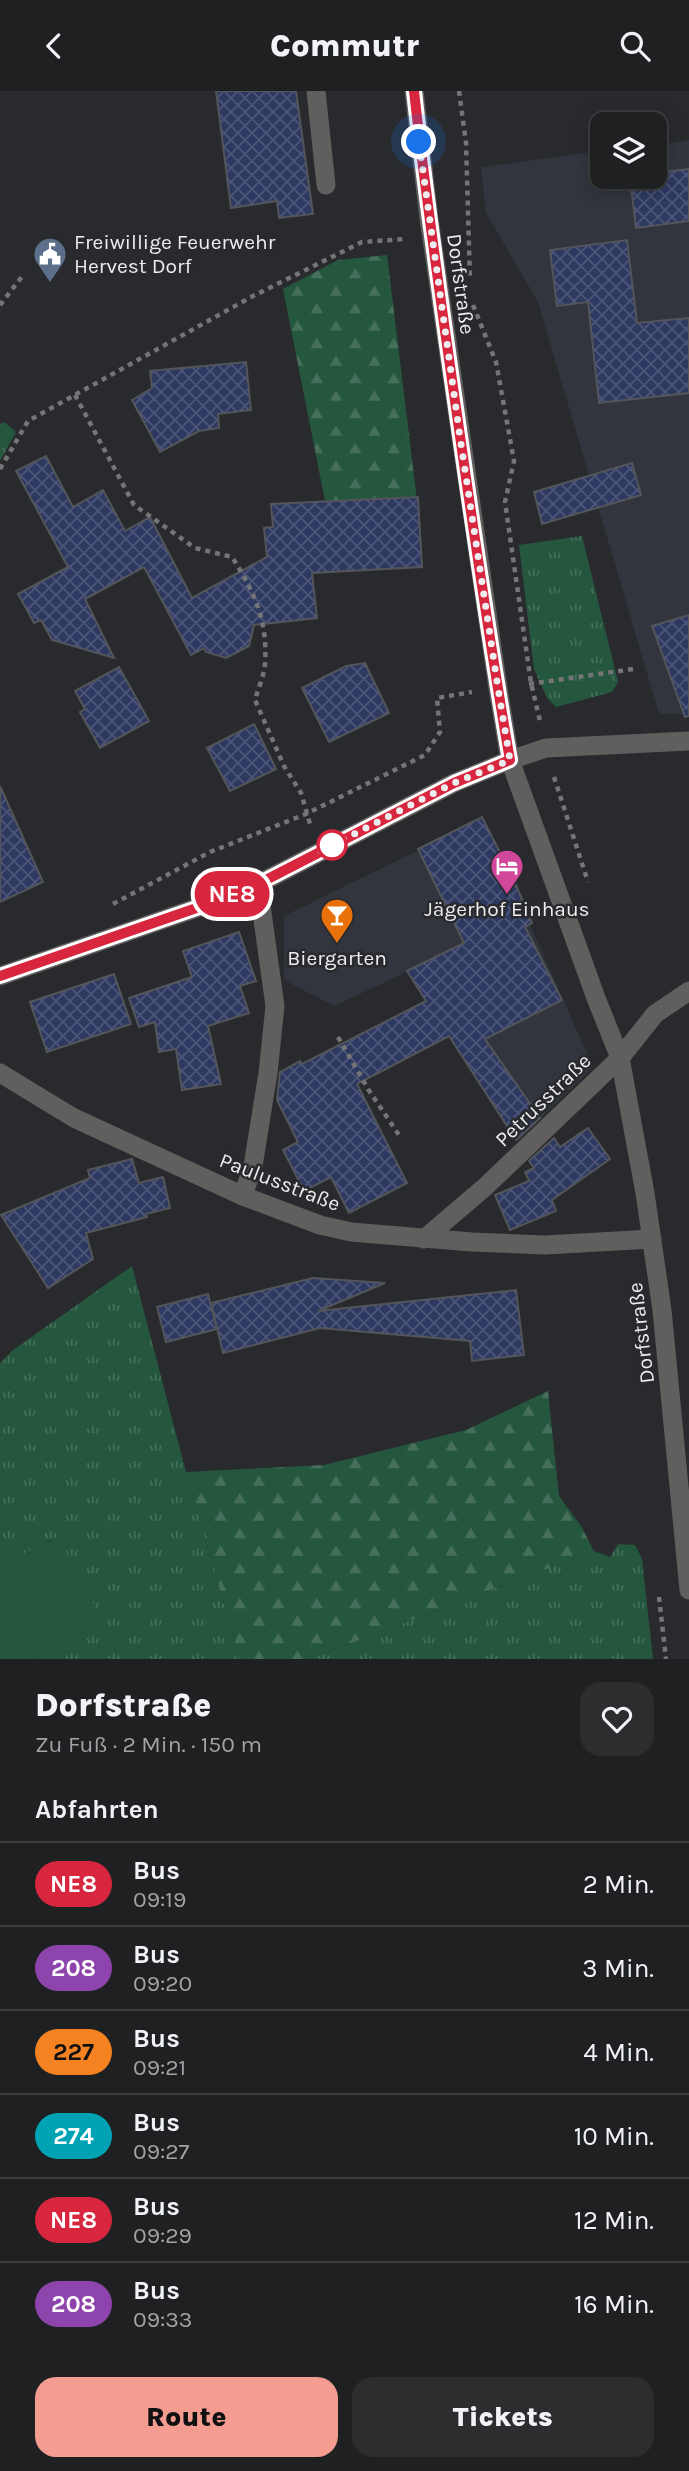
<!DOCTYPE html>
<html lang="de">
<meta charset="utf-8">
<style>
:root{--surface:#1f2022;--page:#2c2d2f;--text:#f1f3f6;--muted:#a1a3a5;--line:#3c3e40;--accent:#f59c91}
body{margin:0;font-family:Karla,sans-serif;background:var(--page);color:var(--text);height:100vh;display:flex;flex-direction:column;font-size:26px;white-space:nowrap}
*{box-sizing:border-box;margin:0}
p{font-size:23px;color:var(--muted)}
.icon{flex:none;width:38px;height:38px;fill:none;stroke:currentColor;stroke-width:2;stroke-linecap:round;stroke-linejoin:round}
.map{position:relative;height:1568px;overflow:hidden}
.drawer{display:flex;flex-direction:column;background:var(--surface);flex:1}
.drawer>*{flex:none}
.badge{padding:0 14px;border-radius:23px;font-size:24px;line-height:46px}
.fabs{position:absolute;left:590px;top:21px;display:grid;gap:14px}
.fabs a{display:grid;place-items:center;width:77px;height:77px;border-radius:14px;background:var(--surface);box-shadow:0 4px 18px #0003,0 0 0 2px var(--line);font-size:35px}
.you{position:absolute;width:35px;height:35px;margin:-18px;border:5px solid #fff;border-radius:50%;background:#1a73e8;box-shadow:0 0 0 10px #1a73e833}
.map>.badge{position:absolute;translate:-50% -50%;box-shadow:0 0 0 4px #fff}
h2{padding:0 35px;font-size:26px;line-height:63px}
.round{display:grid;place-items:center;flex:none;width:74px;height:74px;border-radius:21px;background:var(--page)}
.head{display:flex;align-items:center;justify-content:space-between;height:119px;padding:0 35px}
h1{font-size:33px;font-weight:800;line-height:52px}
.cta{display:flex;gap:14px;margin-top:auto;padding:14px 35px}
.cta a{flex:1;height:80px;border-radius:21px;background:var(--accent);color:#111;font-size:28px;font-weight:800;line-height:80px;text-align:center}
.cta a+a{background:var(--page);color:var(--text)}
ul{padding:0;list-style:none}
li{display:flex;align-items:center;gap:21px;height:84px;padding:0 35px;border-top:2px solid var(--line)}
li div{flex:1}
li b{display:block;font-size:26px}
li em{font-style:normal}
li .badge{min-width:77px;font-weight:700;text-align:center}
header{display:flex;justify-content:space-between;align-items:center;height:91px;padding:0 35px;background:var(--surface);font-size:32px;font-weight:800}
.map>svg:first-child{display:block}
.built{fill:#32353d}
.grass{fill:url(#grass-tufts)}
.forest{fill:url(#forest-firs)}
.pitch{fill:#25573e}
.building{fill:url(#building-cross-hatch);stroke:#545559;stroke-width:2}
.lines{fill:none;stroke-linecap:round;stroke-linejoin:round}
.path{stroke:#757578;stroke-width:4.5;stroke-dasharray:5 5;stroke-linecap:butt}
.service{stroke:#605f5d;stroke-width:19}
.minor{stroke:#605f5d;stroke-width:19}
.tertiary{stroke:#605f5d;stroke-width:19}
.line-casing{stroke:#fff;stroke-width:16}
.line{stroke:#d7263d;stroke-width:10}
.walk{stroke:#ededf0;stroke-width:7;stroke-dasharray:0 12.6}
.stop-dot{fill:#fff;stroke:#d7263d;stroke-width:3.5}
.labels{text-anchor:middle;stroke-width:5;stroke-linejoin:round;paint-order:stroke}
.poi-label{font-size:21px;fill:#ededf0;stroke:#292a2d}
.street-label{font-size:21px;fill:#ededf0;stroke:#292a2d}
</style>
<header><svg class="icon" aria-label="back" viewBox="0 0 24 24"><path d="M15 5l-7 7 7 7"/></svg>Commutr<svg class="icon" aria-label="search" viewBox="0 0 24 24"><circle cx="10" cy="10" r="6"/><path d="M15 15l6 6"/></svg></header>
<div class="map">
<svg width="689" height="1568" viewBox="0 0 689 1568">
<defs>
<pattern id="grass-tufts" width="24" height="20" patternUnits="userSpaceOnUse" patternTransform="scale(1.75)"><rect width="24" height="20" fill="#25573e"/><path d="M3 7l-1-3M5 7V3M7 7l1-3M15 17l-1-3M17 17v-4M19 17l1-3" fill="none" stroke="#456f5a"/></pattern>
<pattern id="forest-firs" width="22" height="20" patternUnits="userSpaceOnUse" patternTransform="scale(1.75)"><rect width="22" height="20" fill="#25573e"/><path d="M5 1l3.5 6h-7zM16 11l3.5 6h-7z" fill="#456f5a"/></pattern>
<pattern id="building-cross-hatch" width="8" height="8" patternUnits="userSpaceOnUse" patternTransform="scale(1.75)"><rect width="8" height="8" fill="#2e3961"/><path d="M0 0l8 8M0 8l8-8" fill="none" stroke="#4d5678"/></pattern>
</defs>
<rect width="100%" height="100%" fill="#292a2d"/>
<g class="built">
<polygon points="689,49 689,623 659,623 538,211 486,122 481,76 602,60 602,86 654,86 655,54"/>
<polygon points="474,732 487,737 593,976 517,1051 407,881 334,915 284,889 284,825"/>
</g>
<g class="grass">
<polygon points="4,331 16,341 0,370 0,333"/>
<polygon points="582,445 618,591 612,601 556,616 547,607 534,578 519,454"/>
<polygon points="132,1175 186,1381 240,1568 33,1568 103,1532 58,1446 0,1475 0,1272 13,1259"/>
<polygon points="618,1453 635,1454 642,1468 653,1568 309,1568 594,1460 610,1466"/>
</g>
<g class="forest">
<polygon points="387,164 417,409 326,415 283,198 338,169"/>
<polygon points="548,1300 559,1405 581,1435 594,1460 309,1568 240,1568 186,1381 324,1374 466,1339"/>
</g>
<polygon class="pitch" points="58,1446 103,1532 33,1568 0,1568 0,1475"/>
<g class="building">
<polygon points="216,0 296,0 313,123 279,127 277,110 231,117"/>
<polygon points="689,78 689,130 636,137 630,86 654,86 654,82"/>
<polygon points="627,149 637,232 689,227 689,302 599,312 588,211 557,215 550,159"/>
<polygon points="246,271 251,319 218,323 219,337 199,340 160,361 132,309 152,297 150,280"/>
<polygon points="46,365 73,416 103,399 125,440 150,426 192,507 267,466 264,437 273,436 271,413 418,406 422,476 312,482 317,527 254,534 249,555 226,567 206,561 204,557 191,564 144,476 85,508 114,567 52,549 41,529 34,532 18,503 68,476 16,380"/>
<polygon points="632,372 641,404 542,433 534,401"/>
<polygon points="689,524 689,625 685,626 652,535"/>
<polygon points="365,572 389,622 329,651 302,597 346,575"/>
<polygon points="119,576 149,630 100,657 80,621 85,618 75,600"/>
<polygon points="254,633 276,678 230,700 207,657"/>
<polygon points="0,695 43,791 0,811"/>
<polygon points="482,726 513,787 532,832 525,836 562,909 485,948 540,1027 516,1049 449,945 357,993 407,1092 349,1122 331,1086 304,1100 283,1059 298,1051 277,1009 280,981 300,970 302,973 426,910 407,880 464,852 418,758"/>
<polygon points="239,841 256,890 240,895 249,922 208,935 221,993 182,999 176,958 159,961 155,931 139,936 129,907 192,886 183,860"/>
<polygon points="114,883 131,933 47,961 30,911"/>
<polygon points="588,1037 610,1068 552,1109 556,1120 510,1139 495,1104 529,1090 525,1081 534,1077 529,1070 554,1047 560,1056"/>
<polygon points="132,1068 139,1092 163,1086 170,1117 146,1123 147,1126 86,1142 93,1168 48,1197 1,1124 90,1087 88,1079"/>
<polygon points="313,1187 385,1192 318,1220 516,1199 524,1264 472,1270 470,1250 320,1237 223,1262 211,1212"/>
<polygon points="208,1203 217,1238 166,1251 157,1216"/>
</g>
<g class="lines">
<g class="path">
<polyline points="459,0 466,52 470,189"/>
<polyline points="0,214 24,183"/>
<polyline points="473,214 496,271 514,370 505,411 531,592 540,630"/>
<path d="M75,304L134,414L195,457L232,466C254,501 268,529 265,573C264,585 258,598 255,609L284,675L301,702L310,733"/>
<polyline points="0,378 28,330 253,205 362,151 405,148"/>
<polyline points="529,593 633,578"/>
<polyline points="554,686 588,791"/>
<polyline points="113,813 210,761 306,723 425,664 440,641 437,607 472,601"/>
<polyline points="338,946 368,998 401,1047"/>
<polyline points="659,1506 666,1568"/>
</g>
<polyline class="service" points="316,0 326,94"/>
<g class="minor">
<polyline points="0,885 211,812 258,793 454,692 510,669 546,657 689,650"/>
<polyline points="0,982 74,1027 243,1105 320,1134 351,1141 472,1151 545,1154 652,1148"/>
<polyline points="243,1105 253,1075 268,982 275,915 258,793"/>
<polyline points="424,1148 485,1096 620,967 655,923 689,900"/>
</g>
<polyline class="tertiary" points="414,0 429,128 498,597 510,669 596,907 620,967 645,1102 662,1219 689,1499"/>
</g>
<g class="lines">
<defs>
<path id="line" d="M0,885L211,812L258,793L454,692L510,669C493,573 479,476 465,380C447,253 428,127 414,0"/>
</defs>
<use href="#line" class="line-casing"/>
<use href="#line" class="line"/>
<polyline class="walk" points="332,754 321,760 454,692 510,669 498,597 460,346 419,51"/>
</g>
<defs>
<symbol id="civic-pin" viewBox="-11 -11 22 30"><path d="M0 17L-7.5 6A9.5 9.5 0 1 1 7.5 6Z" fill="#5c6f8a" stroke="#292a2d"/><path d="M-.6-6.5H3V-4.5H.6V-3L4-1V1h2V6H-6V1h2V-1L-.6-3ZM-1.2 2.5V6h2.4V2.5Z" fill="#fff"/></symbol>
<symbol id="hotel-pin" viewBox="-11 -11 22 30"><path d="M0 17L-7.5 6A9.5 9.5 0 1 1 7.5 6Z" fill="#d1479c" stroke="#292a2d"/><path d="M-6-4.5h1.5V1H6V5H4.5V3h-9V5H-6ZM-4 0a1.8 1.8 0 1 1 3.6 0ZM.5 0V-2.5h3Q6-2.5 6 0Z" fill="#fff"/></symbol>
<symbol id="bar-pin" viewBox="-11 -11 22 30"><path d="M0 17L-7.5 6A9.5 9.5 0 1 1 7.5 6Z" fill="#e8710a" stroke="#292a2d"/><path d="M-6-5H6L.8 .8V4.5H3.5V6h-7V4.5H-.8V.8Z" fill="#fff"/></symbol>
</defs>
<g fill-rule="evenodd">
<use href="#civic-pin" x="31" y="144" width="38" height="52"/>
<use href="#hotel-pin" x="488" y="756" width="38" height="52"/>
<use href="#bar-pin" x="318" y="805" width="38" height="52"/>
</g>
<circle class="stop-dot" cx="332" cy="754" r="14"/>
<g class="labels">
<g class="poi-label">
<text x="74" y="158" text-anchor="start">Freiwillige Feuerwehr<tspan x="74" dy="24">Hervest Dorf</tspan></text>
<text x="507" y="825">Jägerhof Einhaus</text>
<text x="337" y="874">Biergarten</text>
</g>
<g class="street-label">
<text transform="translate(461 193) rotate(82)" y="7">Dorfstraße</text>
<text transform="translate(543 1009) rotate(-44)" y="7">Petrusstraße</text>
<text transform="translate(280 1091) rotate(21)" y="7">Paulusstraße</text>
<text transform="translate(641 1242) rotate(-97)" y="7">Dorfstraße</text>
</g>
</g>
</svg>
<div class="fabs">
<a><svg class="icon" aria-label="layers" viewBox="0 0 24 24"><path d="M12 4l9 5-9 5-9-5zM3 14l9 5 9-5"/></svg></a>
</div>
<div class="you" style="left:419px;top:51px"></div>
<b class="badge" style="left:232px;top:803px;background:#d7263d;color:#fff">NE8</b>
</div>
<section class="drawer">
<div class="head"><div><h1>Dorfstraße</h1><p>Zu Fuß · 2 Min. · 150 m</p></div><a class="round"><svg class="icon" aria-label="heart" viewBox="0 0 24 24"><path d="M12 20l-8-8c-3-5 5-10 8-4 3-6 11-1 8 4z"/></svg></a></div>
<h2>Abfahrten</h2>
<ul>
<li><span class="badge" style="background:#d7263d;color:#fff">NE8</span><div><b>Bus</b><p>09:19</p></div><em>2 Min.</em></li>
<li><span class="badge" style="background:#8e44ad;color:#fff">208</span><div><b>Bus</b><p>09:20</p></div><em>3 Min.</em></li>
<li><span class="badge" style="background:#f58220;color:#111">227</span><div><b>Bus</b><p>09:21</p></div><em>4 Min.</em></li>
<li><span class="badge" style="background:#00a3b4;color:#fff">274</span><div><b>Bus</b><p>09:27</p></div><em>10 Min.</em></li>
<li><span class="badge" style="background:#d7263d;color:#fff">NE8</span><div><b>Bus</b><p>09:29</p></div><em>12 Min.</em></li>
<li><span class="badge" style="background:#8e44ad;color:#fff">208</span><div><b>Bus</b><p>09:33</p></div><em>16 Min.</em></li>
</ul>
<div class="cta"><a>Route</a><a>Tickets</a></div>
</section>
